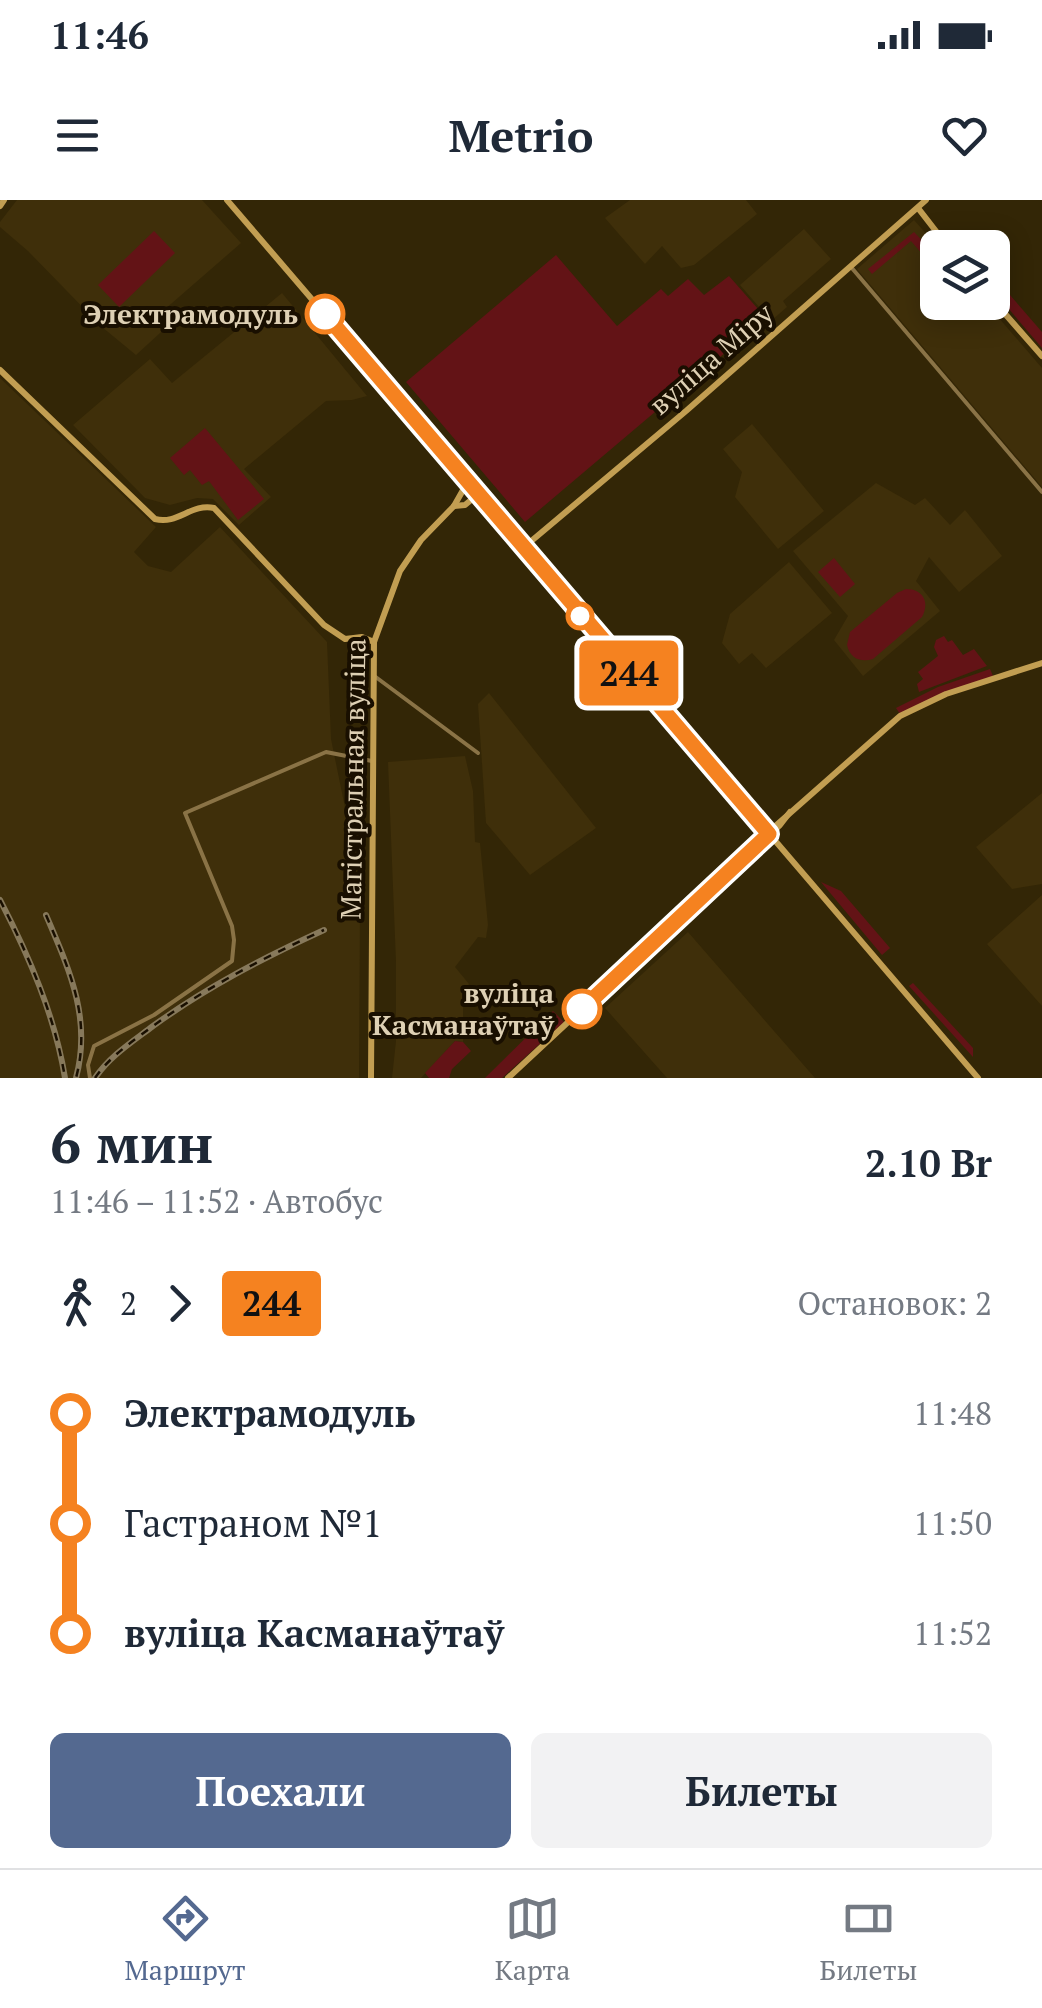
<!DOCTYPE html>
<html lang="ru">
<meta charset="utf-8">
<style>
:root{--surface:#fff;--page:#f2f2f3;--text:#1f2937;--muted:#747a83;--line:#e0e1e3;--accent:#546990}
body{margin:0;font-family:"PT Serif",serif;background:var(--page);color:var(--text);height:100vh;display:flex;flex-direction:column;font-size:38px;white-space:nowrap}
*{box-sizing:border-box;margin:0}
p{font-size:32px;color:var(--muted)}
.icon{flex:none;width:55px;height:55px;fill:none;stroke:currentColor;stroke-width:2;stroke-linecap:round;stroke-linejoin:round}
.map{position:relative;height:878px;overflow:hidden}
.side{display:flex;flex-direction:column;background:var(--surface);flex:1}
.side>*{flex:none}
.badge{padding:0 20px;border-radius:8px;font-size:35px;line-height:65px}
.fabs{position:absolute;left:920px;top:30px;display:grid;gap:20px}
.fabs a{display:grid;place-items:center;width:90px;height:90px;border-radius:15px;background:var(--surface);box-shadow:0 5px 25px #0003;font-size:50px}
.map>.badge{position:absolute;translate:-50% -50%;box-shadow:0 0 0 5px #fff}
.legs{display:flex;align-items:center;gap:15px;height:110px;padding:0 50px;font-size:32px}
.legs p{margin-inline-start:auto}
.summary{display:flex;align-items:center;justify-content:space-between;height:170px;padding:0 50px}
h1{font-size:55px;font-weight:700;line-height:75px}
.button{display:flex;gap:20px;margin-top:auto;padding:20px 50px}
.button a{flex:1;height:115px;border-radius:15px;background:var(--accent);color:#fff;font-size:40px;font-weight:700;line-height:115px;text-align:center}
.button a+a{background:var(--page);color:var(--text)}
ul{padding:0 50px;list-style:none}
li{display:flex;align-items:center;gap:35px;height:110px;font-size:38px}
li i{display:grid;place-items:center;width:15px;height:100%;margin:0 12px;background:currentColor}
li i::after{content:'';width:25px;height:25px;margin:-12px;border:8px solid;border-radius:50%;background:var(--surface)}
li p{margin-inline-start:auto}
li:first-child i{background:linear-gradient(#0000 50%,currentColor 0)}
li:last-child i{background:linear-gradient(currentColor 50%,#0000 0)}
.status{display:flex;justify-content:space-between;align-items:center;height:70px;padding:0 50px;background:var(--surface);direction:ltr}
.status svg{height:28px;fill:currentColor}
header{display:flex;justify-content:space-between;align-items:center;height:130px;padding:0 50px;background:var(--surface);font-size:45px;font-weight:700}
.menu{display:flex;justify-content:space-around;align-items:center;height:140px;border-top:2px solid var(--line);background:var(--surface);font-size:28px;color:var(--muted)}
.menu a{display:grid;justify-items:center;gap:5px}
.menu .selected{color:var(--accent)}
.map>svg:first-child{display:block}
.built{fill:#3f2f0a}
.green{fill:#631316}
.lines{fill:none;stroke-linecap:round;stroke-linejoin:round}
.street{stroke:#8a7346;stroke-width:4}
.secondary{stroke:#c29e52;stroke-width:6}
.rail-casing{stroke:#87795b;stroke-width:6}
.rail{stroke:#190f00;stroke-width:2.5;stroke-dasharray:8;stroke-linecap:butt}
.line-1-casing{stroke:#fff;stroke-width:22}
.line-1{stroke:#f58220;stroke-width:15}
.stop-1-dot{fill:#fff;stroke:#f58220;stroke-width:5}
.labels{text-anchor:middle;stroke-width:8;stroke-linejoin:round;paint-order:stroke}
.stop-label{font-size:28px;font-weight:bold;fill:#ded0b4;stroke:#190f00;text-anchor:end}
.street-label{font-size:28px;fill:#ded0b4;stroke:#190f00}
</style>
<div class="status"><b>11:46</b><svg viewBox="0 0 49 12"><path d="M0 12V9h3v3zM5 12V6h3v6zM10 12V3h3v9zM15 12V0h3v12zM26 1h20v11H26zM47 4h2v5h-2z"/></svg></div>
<header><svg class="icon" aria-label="menu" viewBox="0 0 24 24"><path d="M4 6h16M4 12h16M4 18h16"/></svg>Metrio<svg class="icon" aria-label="heart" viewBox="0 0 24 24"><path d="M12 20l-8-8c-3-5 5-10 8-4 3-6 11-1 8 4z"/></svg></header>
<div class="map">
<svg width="1042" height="878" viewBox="0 0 1042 878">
<rect width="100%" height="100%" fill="#332606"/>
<g class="built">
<polygon points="17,0 202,0 241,43 164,110 172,122 136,155 102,127 28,51 0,27 0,22"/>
<polygon points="630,0 746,0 757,14 694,65 681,68 662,46 645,64 605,18"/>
<polygon points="914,20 938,47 938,102 986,103 1042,168 1042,287 857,69"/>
<polygon points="804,29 831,59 783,101 787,107 771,121 740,85"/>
<polygon points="282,93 367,196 352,200 326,201 244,269 271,297 239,325 213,299 197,298 170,305 145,298 73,225 150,159 172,183"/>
<polygon points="0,178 156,327 134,352 148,366 171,372 220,327 327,442 331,539 350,632 359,657 346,704 347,709 360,708 359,878 0,878"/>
<polygon points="752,224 824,311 778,349 735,297 742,272 723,249"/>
<polygon points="876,283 915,305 925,298 950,325 965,310 1002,356 959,392 929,357 916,381 940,411 863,476 834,440 848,416 793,351"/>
<polygon points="789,362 832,413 766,468 752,453 739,464 722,443 730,414"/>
<polygon points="489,493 596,628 530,675 486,623 478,504"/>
<polygon points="465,556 473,591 475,642 480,643 488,725 486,738 478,737 455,767 469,784 463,792 463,842 455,841 421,878 392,878 396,841 396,762 388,562"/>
<polygon points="1042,593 1042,684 1012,689 976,647"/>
<polygon points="1042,695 1042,806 987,744"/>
<polygon points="688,732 761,816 815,878 667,878 605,808"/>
</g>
<g class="green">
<polygon points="154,31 175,53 119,107 98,85"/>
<polygon points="914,32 937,56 937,71 911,41 872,74 868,69"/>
<polygon points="556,55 617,126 661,89 668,96 688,79 704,95 729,76 766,118 525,322 406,182"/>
<polygon points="1004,88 1042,132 1042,148 997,95"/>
<polygon points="205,228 264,299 238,320 209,281 202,285 190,270 184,275 170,258"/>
<polygon points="834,358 855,384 840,397 818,372"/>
<path d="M906,389C923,389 930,402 922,417L873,459C860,463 850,458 847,445L850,432L897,393Z"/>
<polygon points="944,436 948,442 952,440 963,455 974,449 987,466 919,492 917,484 923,479 918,472 938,456 934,447 936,440"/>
<polygon points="990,469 993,476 900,514 896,508 938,487"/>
<polygon points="821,682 841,691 890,748 882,755"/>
<polygon points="913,783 973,848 973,857 909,786"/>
<polygon points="553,811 564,822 502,878 485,878"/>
<polygon points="455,841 463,842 471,851 452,869 449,878 429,878 425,873"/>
</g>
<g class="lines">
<g class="street">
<polyline points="851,67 1042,292"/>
<polyline points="373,475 478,553"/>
<polyline points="90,878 88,865 94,846 154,815 232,761 234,740 232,726 185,613 326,552 372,561"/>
</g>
<g class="secondary">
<polyline points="227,0 978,878"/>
<polyline points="0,6 4,0"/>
<polyline points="918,8 949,48"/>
<polyline points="992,99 1042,156"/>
<path d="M0,170L155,319C178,325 191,303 214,308L324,425L345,439L362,437L374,442"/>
<polyline points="454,306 465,305 477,295"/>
<polyline points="523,348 686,211 926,0"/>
<polyline points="772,629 900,516 946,494 1042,463"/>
<polyline points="371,878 374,442 400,371 421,340 454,306 467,283"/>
<polyline points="508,878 780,625 790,612"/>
</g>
<defs>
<g id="rail">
<path d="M0,700C29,756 55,816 65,878"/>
<path d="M46,715C69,769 92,818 76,878"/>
<path d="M95,878C110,856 132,842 153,826C207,787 263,758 324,730"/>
</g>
</defs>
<use href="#rail" class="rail-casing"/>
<use href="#rail" class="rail"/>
</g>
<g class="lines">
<defs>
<polyline id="line-1" points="325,114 769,634 582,809"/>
</defs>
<use href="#line-1" class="line-1-casing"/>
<use href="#line-1" class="line-1"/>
</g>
<g class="stop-1-dot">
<circle cx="325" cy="114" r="18"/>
<circle cx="580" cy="416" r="12"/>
<circle cx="582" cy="809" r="18"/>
</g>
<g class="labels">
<g class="stop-label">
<text x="298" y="124">Электрамодуль</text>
<text x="554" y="803">вуліца<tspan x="554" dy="32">Касманаўтаў</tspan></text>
</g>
<g class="street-label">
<text transform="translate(711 159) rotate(-41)" y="10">вуліца Міру</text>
<text transform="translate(353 579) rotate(-89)" y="10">Магістральная вуліца</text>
</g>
</g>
</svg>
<div class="fabs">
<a><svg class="icon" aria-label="layers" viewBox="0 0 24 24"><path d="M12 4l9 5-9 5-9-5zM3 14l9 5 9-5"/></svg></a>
</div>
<b class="badge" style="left:629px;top:473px;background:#f58220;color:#111">244</b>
</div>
<section class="side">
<div class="summary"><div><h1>6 мин</h1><p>11:46 – 11:52 · Автобус</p></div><b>2.10 Br</b></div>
<div class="legs"><svg class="icon" aria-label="walk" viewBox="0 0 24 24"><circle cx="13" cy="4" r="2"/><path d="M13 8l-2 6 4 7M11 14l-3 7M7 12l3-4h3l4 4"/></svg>2<svg class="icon" aria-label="forward" viewBox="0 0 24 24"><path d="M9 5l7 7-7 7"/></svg><b class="badge" style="background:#f58220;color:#111">244</b><p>Остановок: 2</p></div>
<ul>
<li><i style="color:#f58220"></i><b>Электрамодуль</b><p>11:48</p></li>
<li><i style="color:#f58220"></i><span>Гастраном №1</span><p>11:50</p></li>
<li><i style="color:#f58220"></i><b>вуліца Касманаўтаў</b><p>11:52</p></li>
</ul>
<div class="button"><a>Поехали</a><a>Билеты</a></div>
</section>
<nav class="menu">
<a class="selected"><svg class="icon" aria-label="directions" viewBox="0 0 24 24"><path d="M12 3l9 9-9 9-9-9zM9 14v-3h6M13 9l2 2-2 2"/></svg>Маршрут</a>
<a><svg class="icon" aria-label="map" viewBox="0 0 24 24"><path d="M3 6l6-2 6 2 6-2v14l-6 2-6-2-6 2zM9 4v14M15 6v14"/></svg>Карта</a>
<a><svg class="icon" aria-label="tickets" viewBox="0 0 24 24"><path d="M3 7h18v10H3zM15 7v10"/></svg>Билеты</a>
</nav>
